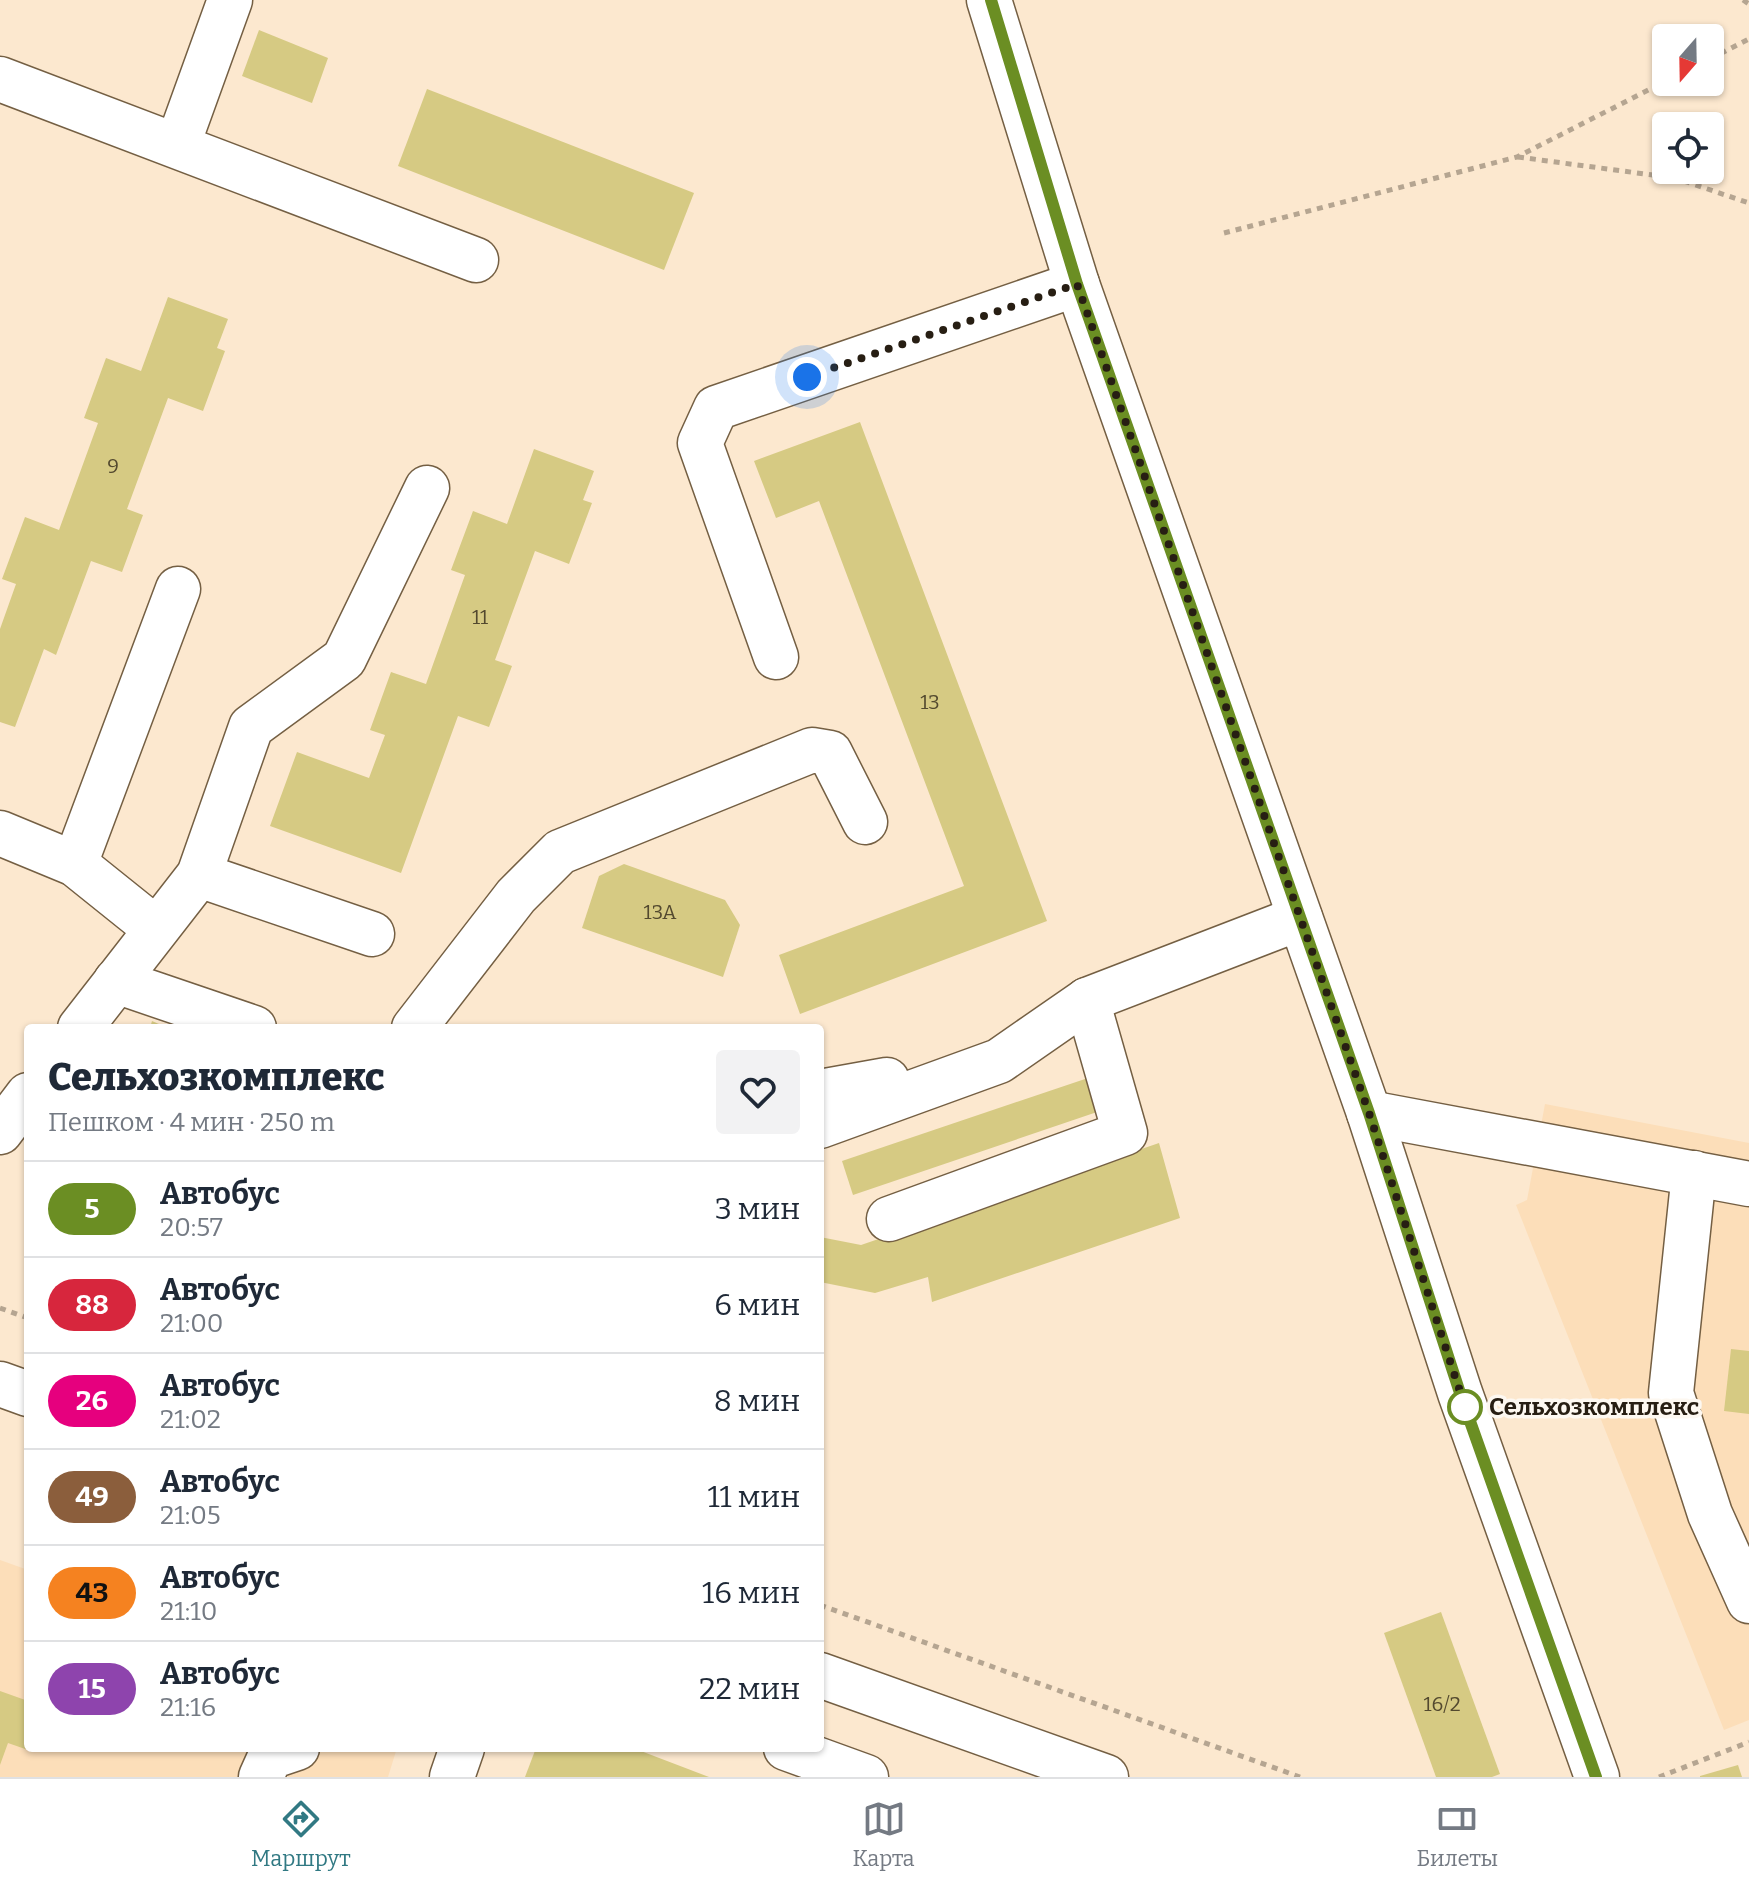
<!DOCTYPE html>
<html lang="ru">
<meta charset="utf-8">
<style>
:root{--surface:#fff;--page:#f2f2f3;--text:#1f2937;--muted:#747a83;--line:#e0e1e3;--accent:#317983}
body{margin:0;font-family:Bitter,serif;background:var(--page);color:var(--text);height:100vh;display:flex;flex-direction:column;font-size:30px;white-space:nowrap}
*{box-sizing:border-box;margin:0}
p{font-size:26px;color:var(--muted)}
.icon{flex:none;width:44px;height:44px;fill:none;stroke:currentColor;stroke-width:2;stroke-linecap:round;stroke-linejoin:round}
.map{position:relative;flex:1;overflow:hidden}
.sheet{position:absolute;left:24px;top:1024px;width:800px;height:728px;display:flex;flex-direction:column;background:var(--surface);border-radius:8px;box-shadow:0 2px 6px #0004}
.sheet>*{flex:none}
.badge{padding:0 16px;border-radius:26px;font-size:28px;line-height:52px}
.needle{width:52px;rotate:200deg}
.fabs{position:absolute;left:1652px;top:24px;display:grid;gap:16px}
.fabs a{display:grid;place-items:center;width:72px;height:72px;border-radius:8px;background:var(--surface);box-shadow:0 2px 6px #0004;font-size:40px}
.you{position:absolute;width:40px;height:40px;margin:-20px;border:6px solid #fff;border-radius:50%;background:#1a73e8;box-shadow:0 0 0 12px #1a73e833}
.map>.badge{position:absolute;translate:-50% -50%;box-shadow:0 0 0 4px #fff}
.round{display:grid;place-items:center;flex:none;width:84px;height:84px;border-radius:8px;background:var(--page)}
.head{display:flex;align-items:center;justify-content:space-between;height:136px;padding:0 24px}
h1{font-size:38px;font-weight:800;line-height:60px}
ul{padding:0;list-style:none}
li{display:flex;align-items:center;gap:24px;height:96px;padding:0 24px;border-top:2px solid var(--line)}
li div{flex:1}
li b{display:block;font-size:30px}
li em{font-style:normal}
li .badge{min-width:88px;font-weight:700;text-align:center}
.menu{display:flex;justify-content:space-around;align-items:center;height:112px;border-top:2px solid var(--line);background:var(--surface);font-size:22px;color:var(--muted)}
.menu a{display:grid;justify-items:center;gap:4px}
.menu .active{color:var(--accent)}
.map>svg:first-child{display:block}
.built{fill:#fcdeb9}
.building{fill:#d6ca83}
.lines{fill:none;stroke-linecap:round;stroke-linejoin:round}
.minor-casing{stroke:#745f43;stroke-width:47}
.path{stroke:#b5a591;stroke-width:5;stroke-dasharray:6 6;stroke-linecap:butt}
.minor{stroke:#fff;stroke-width:44}
.line-casing{stroke:#fff;stroke-width:18}
.line{stroke:#6b8e23;stroke-width:12}
.walk{stroke:#271e13;stroke-width:8;stroke-dasharray:0 14.4}
.stop-dot{fill:#fff;stroke:#6b8e23;stroke-width:4}
.labels{text-anchor:middle;stroke-width:7;stroke-linejoin:round;paint-order:stroke}
.number-label{font-size:20px;fill:#53492f}
.stop-label{font-size:24px;font-weight:bold;fill:#271e13;stroke:#fdf8f1;text-anchor:start}
</style>
<div class="map">
<svg width="1749" height="1777" viewBox="0 0 1749 1777">
<rect width="100%" height="100%" fill="#fce8cf"/>
<g class="built">
<polygon points="1545,1104 1749,1143 1749,1720 1724,1730 1516,1205 1527,1200"/>
<polygon points="0,1560 28,1570 28,1748 397,1748 388,1777 0,1777"/>
</g>
<g class="building">
<polygon points="259,30 328,58 312,103 242,76"/>
<polygon points="427,89 694,193 664,270 398,166"/>
<polygon points="168,297 228,319 217,348 225,351 203,411 168,398 127,509 143,515 122,572 91,561 56,655 44,649 15,727 0,722 0,629 16,584 2,579 25,517 59,530 98,423 84,418 106,358 141,371"/>
<polygon points="860,422 1047,921 800,1014 779,955 964,886 819,501 776,518 754,461"/>
<polygon points="534,449 594,471 583,500 592,503 569,564 535,551 495,660 512,666 489,727 458,716 401,873 270,826 297,752 369,778 385,735 370,730 391,672 426,684 465,575 451,570 473,511 507,524"/>
<polygon points="624,864 725,900 740,925 723,977 582,928 599,876"/>
<polygon points="152,1021 168,1028 150,1028"/>
<polygon points="1088,1078 1100,1111 853,1195 842,1161"/>
<polygon points="1159,1143 1180,1218 932,1302 928,1277 875,1293 820,1282 820,1237 861,1245"/>
<polygon points="1731,1349 1749,1351 1749,1414 1724,1411"/>
<polygon points="1441,1612 1500,1774 1492,1777 1436,1777 1384,1633"/>
<polygon points="0,1691 28,1701 28,1750 8,1743 0,1765"/>
<polygon points="536,1748 633,1748 709,1777 525,1777"/>
<polygon points="1738,1765 1742,1777 1700,1777 1700,1776"/>
</g>
<g class="lines">
<defs>
<g id="minor">
<polyline points="989,0 1077,284 1369,1113 1460,1393 1597,1777"/>
<polyline points="0,79 476,260"/>
<polyline points="178,144 230,0"/>
<polyline points="776,657 700,443 716,408 1077,284"/>
<polyline points="0,833 75,864 156,929"/>
<polyline points="75,864 178,589"/>
<polyline points="199,875 372,934"/>
<polyline points="116,981 254,1028"/>
<polyline points="80,1028 199,875 251,727 344,659 427,488"/>
<polyline points="414,1028 516,896 560,852 812,750 830,753 865,822"/>
<polyline points="820,1092 887,1080"/>
<polyline points="1369,1113 1749,1184"/>
<polyline points="820,1126 999,1061 1087,1000 1300,918"/>
<polyline points="0,1132 28,1095"/>
<polyline points="1694,1173 1671,1393 1710,1514 1749,1601"/>
<polyline points="889,1219 1125,1133 1087,1000"/>
<polyline points="0,1384 28,1394"/>
<polyline points="820,1675 1106,1777"/>
<polyline points="786,1748 866,1777"/>
<polyline points="261,1777 270,1757 297,1748"/>
<polyline points="452,1777 462,1748"/>
</g>
</defs>
<use href="#minor" class="minor-casing"/>
<g class="path">
<polyline points="1743,0 1749,4"/>
<polyline points="1710,59 1749,39"/>
<polyline points="1518,157 1675,178 1749,203"/>
<polyline points="1224,233 1517,157 1666,81"/>
<polyline points="0,1308 28,1318"/>
<polyline points="820,1605 1300,1777"/>
<polyline points="1659,1777 1749,1742"/>
</g>
<use href="#minor" class="minor"/>
</g>
<g class="lines">
<defs>
<polyline id="line" points="991,0 1077,284 1369,1113 1460,1393 1596,1777"/>
</defs>
<use href="#line" class="line-casing"/>
<use href="#line" class="line"/>
<polyline class="walk" points="807,377 1077,284 1369,1113 1465,1407"/>
</g>
<circle class="stop-dot" cx="1465" cy="1407" r="16"/>
<g class="labels">
<g class="number-label">
<text x="113" y="473">9</text>
<text x="480" y="624">11</text>
<text x="930" y="709">13</text>
<text x="660" y="919">13А</text>
<text x="1442" y="1711">16/2</text>
</g>
<g class="stop-label">
<text x="1489" y="1415">Сельхозкомплекс</text>
</g>
</g>
</svg>
<div class="fabs">
<a><svg class="needle" viewBox="-14 -14 28 28"><path d="M0-13l5 13h-10z" fill="#e53935"/><path d="M0 13l5-13h-10z" fill="#747a83"/></svg></a>
<a><svg class="icon" aria-label="locate" viewBox="0 0 24 24"><circle cx="12" cy="12" r="6"/><path d="M12 2v4M12 18v4M2 12h4M18 12h4"/></svg></a>
</div>
<div class="you" style="left:807px;top:377px"></div>
<section class="sheet">
<div class="head"><div><h1>Сельхозкомплекс</h1><p>Пешком · 4 мин · 250 m</p></div><a class="round"><svg class="icon" aria-label="heart" viewBox="0 0 24 24"><path d="M12 20l-8-8c-3-5 5-10 8-4 3-6 11-1 8 4z"/></svg></a></div>
<ul>
<li><span class="badge" style="background:#6b8e23;color:#fff">5</span><div><b>Автобус</b><p>20:57</p></div><em>3 мин</em></li>
<li><span class="badge" style="background:#d7263d;color:#fff">88</span><div><b>Автобус</b><p>21:00</p></div><em>6 мин</em></li>
<li><span class="badge" style="background:#e6007e;color:#fff">26</span><div><b>Автобус</b><p>21:02</p></div><em>8 мин</em></li>
<li><span class="badge" style="background:#8b5e3c;color:#fff">49</span><div><b>Автобус</b><p>21:05</p></div><em>11 мин</em></li>
<li><span class="badge" style="background:#f58220;color:#111">43</span><div><b>Автобус</b><p>21:10</p></div><em>16 мин</em></li>
<li><span class="badge" style="background:#8e44ad;color:#fff">15</span><div><b>Автобус</b><p>21:16</p></div><em>22 мин</em></li>
</ul>
</section>
</div>
<nav class="menu">
<a class="active"><svg class="icon" aria-label="directions" viewBox="0 0 24 24"><path d="M12 3l9 9-9 9-9-9zM9 14v-3h6M13 9l2 2-2 2"/></svg>Маршрут</a>
<a><svg class="icon" aria-label="map" viewBox="0 0 24 24"><path d="M3 6l6-2 6 2 6-2v14l-6 2-6-2-6 2zM9 4v14M15 6v14"/></svg>Карта</a>
<a><svg class="icon" aria-label="tickets" viewBox="0 0 24 24"><path d="M3 7h18v10H3zM15 7v10"/></svg>Билеты</a>
</nav>
